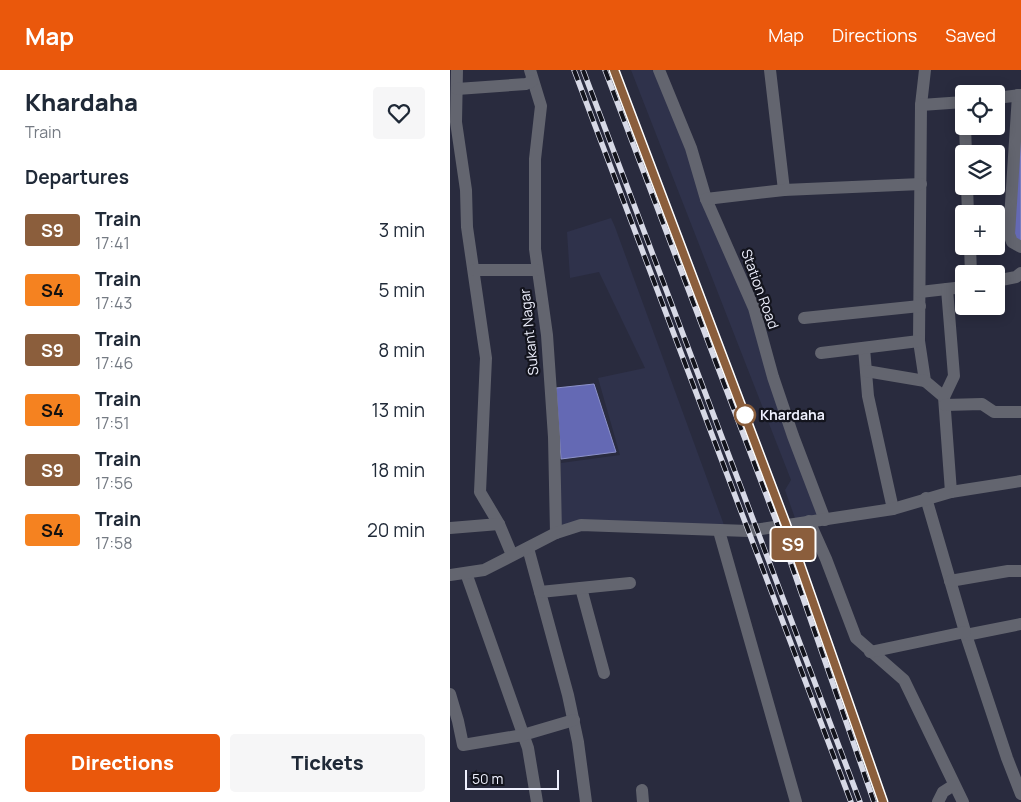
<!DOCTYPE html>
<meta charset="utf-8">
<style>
:root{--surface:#fff;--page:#f6f6f7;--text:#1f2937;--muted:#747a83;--accent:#ea580c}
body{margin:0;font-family:Manrope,sans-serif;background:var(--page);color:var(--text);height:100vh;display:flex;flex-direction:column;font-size:19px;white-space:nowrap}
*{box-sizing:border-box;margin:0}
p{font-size:16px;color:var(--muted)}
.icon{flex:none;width:28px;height:28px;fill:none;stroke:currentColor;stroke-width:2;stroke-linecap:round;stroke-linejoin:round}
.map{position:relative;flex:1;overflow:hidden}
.sheet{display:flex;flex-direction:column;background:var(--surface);width:450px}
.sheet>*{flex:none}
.badge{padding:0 10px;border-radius:4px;font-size:18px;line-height:32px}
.buttons{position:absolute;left:505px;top:15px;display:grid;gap:10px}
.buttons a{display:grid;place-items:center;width:50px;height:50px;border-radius:5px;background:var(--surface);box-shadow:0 2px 12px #0003;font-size:25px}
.scale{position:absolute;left:15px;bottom:12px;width:94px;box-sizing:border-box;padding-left:5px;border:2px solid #eef0fd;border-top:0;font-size:14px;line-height:18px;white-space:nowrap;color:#eef0fd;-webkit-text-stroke:4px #13141d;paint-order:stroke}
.map>.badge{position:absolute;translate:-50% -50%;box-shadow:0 0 0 2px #fff}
h2{padding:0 25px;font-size:19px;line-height:45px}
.round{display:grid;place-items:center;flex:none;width:52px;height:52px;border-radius:5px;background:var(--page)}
.head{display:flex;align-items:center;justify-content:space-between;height:85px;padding:0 25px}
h1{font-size:24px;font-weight:800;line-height:38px}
.action{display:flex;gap:10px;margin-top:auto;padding:10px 25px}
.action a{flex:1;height:58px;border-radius:5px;background:var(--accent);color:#fff;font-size:20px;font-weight:800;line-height:58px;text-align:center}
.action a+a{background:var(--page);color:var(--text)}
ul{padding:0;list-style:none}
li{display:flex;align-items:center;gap:15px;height:60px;padding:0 25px}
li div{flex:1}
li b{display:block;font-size:19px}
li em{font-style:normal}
li .badge{min-width:55px;font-weight:700;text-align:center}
header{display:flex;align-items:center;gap:30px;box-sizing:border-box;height:70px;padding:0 25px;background:var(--accent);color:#fff}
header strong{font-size:24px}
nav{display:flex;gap:28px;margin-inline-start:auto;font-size:18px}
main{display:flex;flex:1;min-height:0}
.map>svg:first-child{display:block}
.built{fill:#2f324b}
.water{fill:#6469b4;stroke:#8d92ca}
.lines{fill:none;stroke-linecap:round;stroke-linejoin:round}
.minor{stroke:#63656f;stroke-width:12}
.rail-casing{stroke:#d7d9e6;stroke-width:5.5}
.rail{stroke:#13141d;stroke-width:4;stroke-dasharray:11;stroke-linecap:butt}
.line-casing{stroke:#fff;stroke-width:11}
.line{stroke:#8b5e3c;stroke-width:8}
.stop-dot{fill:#fff;stroke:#8b5e3c;stroke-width:2.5}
.labels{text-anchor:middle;stroke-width:4.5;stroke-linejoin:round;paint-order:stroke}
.street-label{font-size:14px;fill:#eef0fd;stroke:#13141d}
.stop-label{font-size:14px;font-weight:bold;fill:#eef0fd;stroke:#13141d;text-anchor:start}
</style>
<header>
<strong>Map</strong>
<nav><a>Map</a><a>Directions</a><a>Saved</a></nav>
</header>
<main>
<section class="sheet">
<div class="head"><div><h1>Khardaha</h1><p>Train</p></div><a class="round"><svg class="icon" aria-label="heart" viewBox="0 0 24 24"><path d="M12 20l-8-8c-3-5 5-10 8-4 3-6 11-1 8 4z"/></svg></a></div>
<h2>Departures</h2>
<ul>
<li><span class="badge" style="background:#8b5e3c;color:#fff">S9</span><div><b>Train</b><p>17:41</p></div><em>3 min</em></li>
<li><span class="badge" style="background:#f58220;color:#111">S4</span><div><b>Train</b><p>17:43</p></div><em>5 min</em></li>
<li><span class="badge" style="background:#8b5e3c;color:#fff">S9</span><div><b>Train</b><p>17:46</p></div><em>8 min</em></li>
<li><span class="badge" style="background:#f58220;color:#111">S4</span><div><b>Train</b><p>17:51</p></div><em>13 min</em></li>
<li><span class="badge" style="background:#8b5e3c;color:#fff">S9</span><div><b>Train</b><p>17:56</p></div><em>18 min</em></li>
<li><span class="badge" style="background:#f58220;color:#111">S4</span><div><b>Train</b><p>17:58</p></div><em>20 min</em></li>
</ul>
<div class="action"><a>Directions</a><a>Tickets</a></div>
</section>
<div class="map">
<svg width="571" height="732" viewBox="0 0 571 732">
<rect width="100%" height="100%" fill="#292b3e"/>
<g class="built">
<polygon points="181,0 205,0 299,239 370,448 346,451 335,420 341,410"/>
<polygon points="161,148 165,157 274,455 111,455 111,393 170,385 148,308 195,298 149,202 120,208 117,162"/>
</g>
<g class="water">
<polygon points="571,50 571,172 562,172"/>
<polygon points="144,314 166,382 111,389 106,318"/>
</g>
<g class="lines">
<g class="minor">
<polyline points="7,0 6,52 16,120 17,157 36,288 30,422 49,454 62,485"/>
<polyline points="80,0 91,36 85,89 85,179 97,265 104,367 106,463"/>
<polyline points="209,0 241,78 256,129 304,238 323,307 343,366 375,450"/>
<polyline points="320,0 334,120"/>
<polyline points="475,0 471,35 469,271 475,311 494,327 501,422"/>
<polyline points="7,19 76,14 82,11"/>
<polyline points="568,25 559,164 562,172 571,177"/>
<polyline points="546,28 571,25"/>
<polyline points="471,35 514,32"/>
<polyline points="515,56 516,84"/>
<polyline points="517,116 518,144"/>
<polyline points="256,129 334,120 471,114"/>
<polyline points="520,176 521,204"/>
<polyline points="24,200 87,200"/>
<polyline points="546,211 566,207 571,203"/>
<polyline points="470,222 514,217"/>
<polyline points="354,248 470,236"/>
<polyline points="414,278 418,326 443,439"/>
<polyline points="371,283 469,271"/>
<polyline points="416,301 475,311"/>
<polyline points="494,327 504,306 497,219"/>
<polyline points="495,335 532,334 544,342 571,342"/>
<polyline points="476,428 516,565 557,688 571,724"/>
<polyline points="359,451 376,489 406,568 454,610 513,732"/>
<polyline points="0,458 49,454"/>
<polyline points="269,461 346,732"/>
<polyline points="78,478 118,625 128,672 136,732"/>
<polyline points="16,503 78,678 87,732"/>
<polyline points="0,505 34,500 106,463 131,455 298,461 443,439 501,422 571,411"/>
<polyline points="500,511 558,501 571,501"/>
<polyline points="131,518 154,603"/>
<polyline points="90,522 180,513"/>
<polyline points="516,565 571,554"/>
<polyline points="420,582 515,562"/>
<polyline points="0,624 8,651 13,675 73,665 124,650"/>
<polyline points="192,720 193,732"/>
<polyline points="488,732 493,722 504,715"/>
</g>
<defs>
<g id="rail">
<polyline points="124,0 401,732"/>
<polyline points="133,0 410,732"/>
<polyline points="155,0 328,456 424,732"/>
<polyline points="164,0 336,455 362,529"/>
<polyline points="381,583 433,732"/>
</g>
</defs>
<use href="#rail" class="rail-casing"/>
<use href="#rail" class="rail"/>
</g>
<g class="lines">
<defs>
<polyline id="line" points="164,0 336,455 433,732"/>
</defs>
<use href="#line" class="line-casing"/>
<use href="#line" class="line"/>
</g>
<circle class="stop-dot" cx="295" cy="345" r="10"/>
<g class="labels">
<g class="street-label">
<text transform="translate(310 219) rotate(70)" y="5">Station Road</text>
<text transform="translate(79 262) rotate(-96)" y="5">Sukant Nagar</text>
</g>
<g class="stop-label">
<text x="310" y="350">Khardaha</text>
</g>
</g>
</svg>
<div class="buttons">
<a><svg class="icon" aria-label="locate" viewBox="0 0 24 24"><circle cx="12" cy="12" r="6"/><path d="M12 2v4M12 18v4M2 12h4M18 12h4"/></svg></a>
<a><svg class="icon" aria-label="layers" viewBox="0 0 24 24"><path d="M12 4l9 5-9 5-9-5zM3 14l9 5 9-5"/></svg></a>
<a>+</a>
<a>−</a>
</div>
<div class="scale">50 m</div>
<b class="badge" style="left:343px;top:474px;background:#8b5e3c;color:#fff">S9</b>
</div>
</main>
